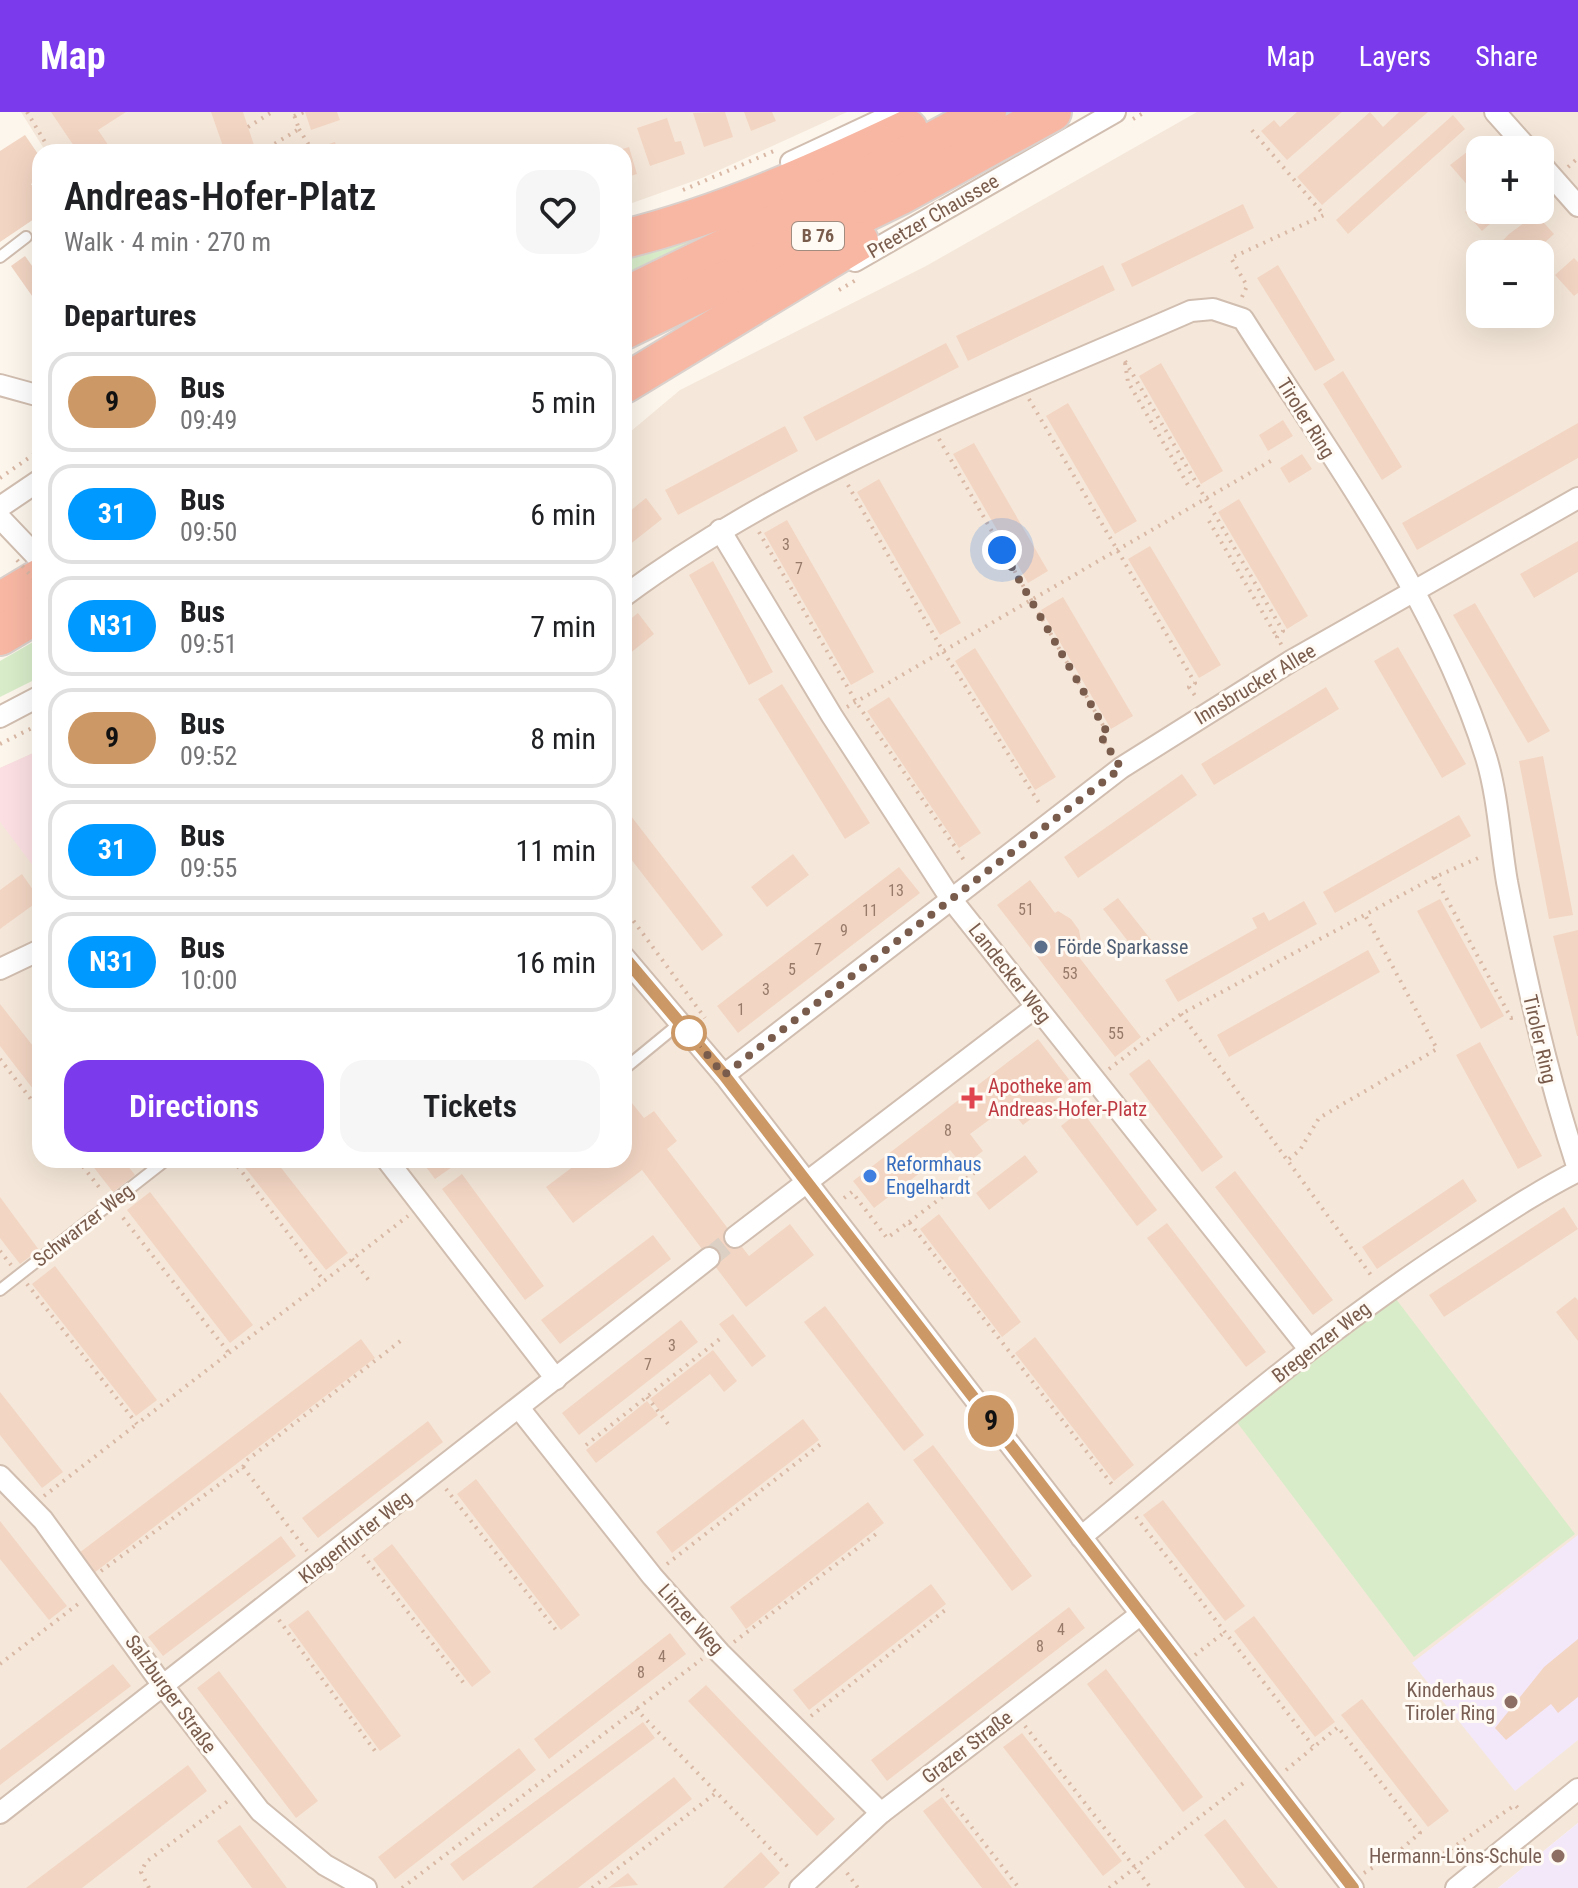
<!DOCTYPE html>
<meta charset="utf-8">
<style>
:root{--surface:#fff;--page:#f6f6f6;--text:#202124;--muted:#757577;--line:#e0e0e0;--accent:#7c3aed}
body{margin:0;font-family:"Roboto Condensed",sans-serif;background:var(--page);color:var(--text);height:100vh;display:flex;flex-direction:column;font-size:30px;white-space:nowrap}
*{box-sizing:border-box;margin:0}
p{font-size:26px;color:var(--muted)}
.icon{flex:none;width:44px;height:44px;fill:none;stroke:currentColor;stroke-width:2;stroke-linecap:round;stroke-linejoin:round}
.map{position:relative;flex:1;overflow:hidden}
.drawer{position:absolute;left:32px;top:32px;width:600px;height:1024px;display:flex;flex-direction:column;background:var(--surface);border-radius:24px;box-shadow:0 8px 32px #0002}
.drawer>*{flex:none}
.badge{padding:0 16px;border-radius:26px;font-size:28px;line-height:52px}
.fabs{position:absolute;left:1466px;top:24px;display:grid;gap:16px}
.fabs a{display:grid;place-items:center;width:88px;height:88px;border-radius:16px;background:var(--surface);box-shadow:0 8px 32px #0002;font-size:40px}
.you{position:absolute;width:40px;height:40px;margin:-20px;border:6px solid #fff;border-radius:50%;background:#1a73e8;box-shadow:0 0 0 12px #1a73e833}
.map>.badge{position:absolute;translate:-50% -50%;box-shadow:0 0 0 4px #fff}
h2{padding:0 32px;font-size:30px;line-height:72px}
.round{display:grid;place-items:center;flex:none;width:84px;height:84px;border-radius:24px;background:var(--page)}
.head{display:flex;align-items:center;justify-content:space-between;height:136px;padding:0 32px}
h1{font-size:38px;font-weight:600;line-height:60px}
.primary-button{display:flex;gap:16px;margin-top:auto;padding:16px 32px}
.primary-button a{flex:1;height:92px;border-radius:24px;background:var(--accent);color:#fff;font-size:32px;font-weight:600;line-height:92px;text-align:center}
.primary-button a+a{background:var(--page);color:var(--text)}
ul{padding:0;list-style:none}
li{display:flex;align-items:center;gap:24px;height:100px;margin:0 16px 12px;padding:0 16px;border:4px solid var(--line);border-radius:24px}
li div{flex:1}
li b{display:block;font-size:30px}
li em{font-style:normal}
li .badge{min-width:88px;font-weight:700;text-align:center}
header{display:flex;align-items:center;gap:48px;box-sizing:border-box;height:112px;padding:0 40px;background:var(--accent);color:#fff}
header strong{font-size:38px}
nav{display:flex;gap:44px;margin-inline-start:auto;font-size:28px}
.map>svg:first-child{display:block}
.residential{fill:#f5e8da;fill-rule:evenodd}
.education{fill:#f3e8fa}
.medical{fill:#fbdfe3}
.green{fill:#d8ecc9}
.building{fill:#f3d5c3}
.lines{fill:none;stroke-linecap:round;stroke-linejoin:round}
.street-tunnel{stroke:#dcd0c4;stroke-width:20;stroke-dasharray:20 10;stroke-linecap:butt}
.lane-casing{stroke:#d1beb0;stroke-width:14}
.street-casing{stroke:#d1beb0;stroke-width:24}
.highway-casing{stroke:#dad1cd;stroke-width:42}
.path{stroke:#d9b8a5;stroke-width:4;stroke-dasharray:2 6;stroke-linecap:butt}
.lane{stroke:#fff;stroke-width:10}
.street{stroke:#fff;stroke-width:20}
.highway{stroke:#f7b7a3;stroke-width:38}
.path-bridge{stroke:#d9b8a5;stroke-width:4;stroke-dasharray:2 6;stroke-linecap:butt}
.line-casing{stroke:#fff;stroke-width:18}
.line{stroke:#c96;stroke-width:12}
.walk{stroke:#7a5c4d;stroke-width:8;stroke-dasharray:0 14.4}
.service-dot{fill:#5c6f8a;stroke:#fffaf3;stroke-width:3}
.stop-dot{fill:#fff;stroke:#c96;stroke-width:4}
.health-dot{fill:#e0444e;stroke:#fffaf3;stroke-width:3}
.shop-dot{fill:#3f7fe0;stroke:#fffaf3;stroke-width:3}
.education-dot{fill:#8d6e63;stroke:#fffaf3;stroke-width:3}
.labels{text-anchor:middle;stroke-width:6;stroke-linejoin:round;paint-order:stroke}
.number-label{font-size:16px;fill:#987a6a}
.shield{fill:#fffaf3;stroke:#a28b7f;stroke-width:2}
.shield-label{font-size:18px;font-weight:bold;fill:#7a5c4d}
.street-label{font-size:20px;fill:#7a5c4d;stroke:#fffaf3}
.service-label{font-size:20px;fill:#4e5e75;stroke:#fffaf3;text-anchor:start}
.health-label{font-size:20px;fill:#be3a42;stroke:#fffaf3;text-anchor:start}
.shop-label{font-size:20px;fill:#366cbe;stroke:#fffaf3;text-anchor:start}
.education-label{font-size:20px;fill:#785e54;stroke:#fffaf3;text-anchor:end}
</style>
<header>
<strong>Map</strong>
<nav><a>Map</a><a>Layers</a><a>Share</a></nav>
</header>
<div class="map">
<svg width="1578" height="1776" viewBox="0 0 1578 1776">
<rect width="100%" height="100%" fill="#fdf6ec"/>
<g class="residential">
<polygon points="21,0 847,0 702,66 624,94 624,40 46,40"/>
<path d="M1197,0H1578V1711L1498,1776H0V656L40,638V1048H624V325L680,278L926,154ZM1480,38H1540V98H1480ZM1480,142H1540V202H1480Z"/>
</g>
<g class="education">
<polygon points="1578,1423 1578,1628 1515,1679 1412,1551"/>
<polygon points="1578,1711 1578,1776 1498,1776"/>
</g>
<polygon class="medical" points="40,638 40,763 0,710 0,656"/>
<g class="green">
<polygon points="750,102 624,162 624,142"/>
<polygon points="40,526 40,565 0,585 0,549"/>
<polygon points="1396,1187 1575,1422 1414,1545 1236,1309"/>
</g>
<g class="building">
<polygon points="51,0 126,0 98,18 113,40 78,40"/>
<polygon points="211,0 243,0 255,36 225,40"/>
<polygon points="305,0 337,0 340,8 311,18"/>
<polygon points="725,0 733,25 704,35 693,1"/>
<polygon points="744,0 772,0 776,9 751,19"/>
<polygon points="1297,0 1342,0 1287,48 1261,19 1274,8 1280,15"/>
<polygon points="1370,0 1383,15 1399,0 1428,0 1322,93 1297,65"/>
<polygon points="1453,3 1465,17 1348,122 1336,108"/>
<polygon points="667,6 675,30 681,29 685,42 650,54 637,16"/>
<polygon points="25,23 40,45 40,65 31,72 40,85 40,103 0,130 0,39"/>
<polygon points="335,30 338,40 307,40 307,39"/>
<polygon points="1476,33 1480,38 1480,68 1470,76 1450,53"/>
<polygon points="629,35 637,62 624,66 624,40 616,39"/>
<polygon points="1480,87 1480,98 1512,98 1503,106 1500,103 1482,119 1465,100"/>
<polygon points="1243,92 1254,116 1132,175 1121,152"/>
<polygon points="1536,102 1554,122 1532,142 1498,142 1494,138 1509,122"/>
<polygon points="25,144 40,165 40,188 37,191 11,154"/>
<polygon points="1574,146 1578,150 1578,181 1574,184 1555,163"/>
<polygon points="1103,153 1115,178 968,249 956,224"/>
<polygon points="1278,153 1335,248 1315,259 1257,166"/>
<polygon points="946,231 959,255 816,329 803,305"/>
<polygon points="1161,251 1223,359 1201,372 1139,264"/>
<polygon points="1343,259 1402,355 1382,368 1323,272"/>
<polygon points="1068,291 1137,409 1115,422 1046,304"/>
<polygon points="1283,308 1293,324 1268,339 1259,323"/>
<polygon points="1578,311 1578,346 1417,438 1402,411"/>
<polygon points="785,314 798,339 678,403 665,378"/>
<polygon points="974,331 1048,459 1028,471 953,342"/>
<polygon points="1302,342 1312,357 1289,371 1280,356"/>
<polygon points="879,367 961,511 940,523 857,380"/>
<polygon points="646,386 662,407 624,437 624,404"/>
<polygon points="1239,387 1308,504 1287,517 1218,400"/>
<polygon points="787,408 874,560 851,573 764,421"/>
<polygon points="1578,429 1578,460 1534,486 1520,462"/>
<polygon points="1150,434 1221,553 1199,566 1128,447"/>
<polygon points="713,449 773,560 749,573 689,463"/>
<polygon points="1063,485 1133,604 1111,617 1041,498"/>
<polygon points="1475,491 1550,619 1528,631 1453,503"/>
<polygon points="638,501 654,522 624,546 624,512"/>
<polygon points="1398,535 1466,652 1442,666 1374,549"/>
<polygon points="975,536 1056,665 1035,678 955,549"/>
<polygon points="782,572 870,711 845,727 758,587"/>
<polygon points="1326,575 1339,597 1214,673 1201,652"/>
<polygon points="889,585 981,721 959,736 867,599"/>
<polygon points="1543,644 1573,803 1549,807 1519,649"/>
<polygon points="1182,662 1197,683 1078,766 1064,745"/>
<polygon points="624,695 723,823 702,839 624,738"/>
<polygon points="1459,703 1471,724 1335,801 1323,780"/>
<polygon points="793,742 809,763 767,795 751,775"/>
<polygon points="899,755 920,781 738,921 717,894"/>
<polygon points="22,762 40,788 0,817 0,778"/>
<polygon points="1030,768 1055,801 1058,799 1071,807 1079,818 1081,829 1072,836 1141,925 1115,945 997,793"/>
<polygon points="1118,786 1152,829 1137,841 1103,797"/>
<polygon points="1440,787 1504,904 1481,917 1417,799"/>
<polygon points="1304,789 1317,812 1178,890 1165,868 1257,816 1252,806 1264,800 1269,809"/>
<polygon points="1578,818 1578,924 1577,924 1553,824"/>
<polygon points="1368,838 1380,860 1229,945 1217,923"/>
<polygon points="0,892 40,943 40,986 0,934"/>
<polygon points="1038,927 1074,974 1023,1013 1008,994 970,1022 983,1039 963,1054 950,1038 874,1096 853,1069"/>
<polygon points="1480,930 1542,1044 1518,1057 1456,943"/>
<polygon points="1149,947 1223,1045 1202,1060 1129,962"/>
<polygon points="624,981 644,1006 654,999 677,1029 667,1037 749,1144 790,1112 814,1143 746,1195 642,1058 573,1111 546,1075 582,1048 624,1048"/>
<polygon points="1081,998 1157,1098 1137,1114 1061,1014"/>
<polygon points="1025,1043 1038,1060 989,1098 976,1081"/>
<polygon points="88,1048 123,1048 135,1063 113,1080"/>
<polygon points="239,1048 275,1048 348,1141 326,1158"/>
<polygon points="421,1048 451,1048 455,1053 435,1067"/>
<polygon points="1235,1059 1333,1188 1313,1203 1215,1075"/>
<polygon points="462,1062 544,1174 525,1188 442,1077"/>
<polygon points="1463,1067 1477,1089 1377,1157 1362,1135"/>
<polygon points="150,1080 253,1213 230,1231 127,1098"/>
<polygon points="0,1085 39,1138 20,1152 0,1126"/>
<polygon points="1564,1095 1578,1117 1444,1205 1429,1183"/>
<polygon points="939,1102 1021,1210 1002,1225 920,1117"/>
<polygon points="1167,1111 1266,1240 1246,1255 1147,1126"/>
<polygon points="653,1123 671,1147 560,1232 541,1208"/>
<polygon points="55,1154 157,1288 136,1304 32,1172"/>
<polygon points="1575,1185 1578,1188 1578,1229 1556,1200"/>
<polygon points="825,1194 924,1323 904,1339 804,1210"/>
<polygon points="733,1202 766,1244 752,1255 719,1212"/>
<polygon points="681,1208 698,1230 579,1323 562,1301"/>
<polygon points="1035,1225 1134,1353 1114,1369 1015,1241"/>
<polygon points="361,1227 375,1246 94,1461 79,1441"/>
<polygon points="713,1238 737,1269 724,1280 710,1262 661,1300 650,1287"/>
<polygon points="0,1280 63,1360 42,1376 0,1323"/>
<polygon points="647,1289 658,1303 596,1351 586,1338"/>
<polygon points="803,1307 819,1328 672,1441 656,1420"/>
<polygon points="428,1309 443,1330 318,1426 302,1406"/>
<polygon points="933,1333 1032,1464 1012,1479 913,1348"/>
<polygon points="476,1367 580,1503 561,1518 457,1382"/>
<polygon points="1163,1388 1245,1494 1225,1509 1143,1403"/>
<polygon points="868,1390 884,1411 746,1517 730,1495"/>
<polygon points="0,1409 67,1494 49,1508 0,1447"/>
<polygon points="281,1424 296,1444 163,1544 148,1525"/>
<polygon points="392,1432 491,1560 472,1575 373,1447"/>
<polygon points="931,1472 946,1492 809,1598 793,1578"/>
<polygon points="1069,1495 1085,1516 887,1669 871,1648"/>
<polygon points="308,1498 401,1624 380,1639 288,1513"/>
<polygon points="1254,1504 1335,1610 1315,1625 1234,1519"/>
<polygon points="670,1521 686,1542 549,1647 534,1627"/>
<polygon points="1578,1527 1578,1585 1558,1601 1551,1592 1506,1628 1495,1616 1544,1555"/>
<polygon points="113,1552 131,1574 0,1673 0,1638"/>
<polygon points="1106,1557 1203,1685 1183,1700 1087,1572"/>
<polygon points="219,1559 318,1689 296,1706 197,1576"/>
<polygon points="706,1573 835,1707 817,1724 688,1589"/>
<polygon points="1362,1587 1449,1699 1428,1715 1341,1603"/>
<polygon points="643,1610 655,1626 463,1769 450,1752"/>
<polygon points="1022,1621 1122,1749 1103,1764 1003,1635"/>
<polygon points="519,1636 536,1658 395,1767 378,1745"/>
<polygon points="188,1653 207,1679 82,1776 26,1776"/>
<polygon points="674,1665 692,1687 645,1724 578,1776 532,1776"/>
<polygon points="942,1685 983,1738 1012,1776 982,1776 947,1731 923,1699"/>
<polygon points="1225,1707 1266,1761 1278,1776 1245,1776 1213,1734 1204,1723"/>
<polygon points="240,1713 287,1776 252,1776 217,1729"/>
<polygon points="761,1740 780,1761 764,1776 723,1776"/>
<polygon points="628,1761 638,1773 608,1776"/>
</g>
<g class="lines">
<polyline class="street-tunnel" points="709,1146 735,1125"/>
<defs>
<g id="lane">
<polyline points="0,145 26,125"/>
<polyline points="624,957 680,911"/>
<polyline points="0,1178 166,1048"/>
</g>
<g id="street">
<polyline points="1495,0 1529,38"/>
<polyline points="791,50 898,0"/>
<polyline points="1540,51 1578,94"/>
<polyline points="855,149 1115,0"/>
<polyline points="0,273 40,284"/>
<polyline points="0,395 40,368"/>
<polyline points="0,406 40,448"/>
<polyline points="720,418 832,604 951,787 1309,1237"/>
<path d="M624,484C795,357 997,284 1191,199L1213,197L1243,207C1332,347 1436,485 1486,645C1498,684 1500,729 1507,770C1526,868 1547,963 1578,1057"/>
<polyline points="0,605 40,584"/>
<polyline points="624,845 724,963 1353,1776"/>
<polyline points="0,857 40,838"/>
<polyline points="724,963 1121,656 1291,549 1578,386"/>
<polyline points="387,1048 556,1267"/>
<polyline points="735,1125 1036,895"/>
<polyline points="519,1296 652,1464 720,1541 881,1701"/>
<polyline points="0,1364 43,1408 164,1575 260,1699 325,1753 366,1776"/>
<path d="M1081,1425C1206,1322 1328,1215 1464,1128C1501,1104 1538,1079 1578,1059"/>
<polyline points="0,1701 709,1146"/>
<polyline points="800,1776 881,1701 1141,1502"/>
<polyline points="1456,1776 1578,1677"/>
</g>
<g id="highway">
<path d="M624,127C722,103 817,60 908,17"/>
<polyline points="624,185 826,87 987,0"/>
<polyline points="624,218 899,84 1052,0"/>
<polyline points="624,272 859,129"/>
<polyline points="0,490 40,466"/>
<polyline points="0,524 40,500"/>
</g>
</defs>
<use href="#lane" class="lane-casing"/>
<use href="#street" class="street-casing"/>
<use href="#highway" class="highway-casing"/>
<g class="path">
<polyline points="27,0 51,40"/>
<polyline points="294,4 304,0"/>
<polyline points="1133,7 1145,0"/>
<polyline points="248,15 272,0"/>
<polyline points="299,17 312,38"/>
<polyline points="261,40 299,17 293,0"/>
<polyline points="1568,55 1578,46"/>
<polyline points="683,78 774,39"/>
<polyline points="839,178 856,168"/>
<polyline points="1242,185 1247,174 1231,146 1324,103 1250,16"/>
<polyline points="1125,249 1283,519 1277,525 1282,534"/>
<polyline points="1125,251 1128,270 1188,373"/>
<polyline points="1029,287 1195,571 1189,575 1196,585"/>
<polyline points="939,327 1108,622 1102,626 1111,640"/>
<polyline points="0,366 40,338"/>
<polyline points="848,373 943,539 1041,694"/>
<polyline points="1209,409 1277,525"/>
<polyline points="759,420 856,590 966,751"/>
<polyline points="847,595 1274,347"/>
<polyline points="0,632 40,612"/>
<polyline points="1435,765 1511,906 1516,905"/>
<polyline points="624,796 705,906"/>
<polyline points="1181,902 1373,1166"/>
<polyline points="0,947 40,999"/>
<polyline points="1109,957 1181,902 1435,765 1483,744"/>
<polyline points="1289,1047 1300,1038 1319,1006 1437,937 1365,803"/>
<polyline points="78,1048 102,1079"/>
<polyline points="233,1048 324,1169 408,1104"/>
<polyline points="844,1086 852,1080 887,1126 909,1110 1114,1375"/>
<polyline points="909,1110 974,1061"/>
<polyline points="0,1139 11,1153"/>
<polyline points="352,1147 371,1171"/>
<polyline points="27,1172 137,1312 229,1241 120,1102"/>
<polyline points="229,1241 323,1170"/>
<polyline points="647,1285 668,1312"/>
<polyline points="586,1333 721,1226"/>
<polyline points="243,1355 307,1439"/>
<polyline points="446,1377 556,1518"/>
<polyline points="44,1384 137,1312"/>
<polyline points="1136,1405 1313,1634"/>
<polyline points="363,1443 466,1574"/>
<polyline points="667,1452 822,1331"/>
<polyline points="101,1459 243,1355 246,1349 403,1227"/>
<polyline points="279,1508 375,1639"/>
<polyline points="734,1530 880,1419"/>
<polyline points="1195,1543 1225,1520"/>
<polyline points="0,1552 78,1492"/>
<polyline points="636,1597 791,1758"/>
<polyline points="811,1604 949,1495"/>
<polyline points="1025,1614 1151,1776"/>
<polyline points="1286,1658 1338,1615 1420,1721 1398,1740"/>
<polyline points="942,1677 1019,1776"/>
<polyline points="847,1761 858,1776"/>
<polyline points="1364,1761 1398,1740 1436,1747 1515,1693 1521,1699"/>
<polyline points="149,1776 141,1760 146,1750 228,1689"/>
<polyline points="402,1776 702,1547"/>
<polyline points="592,1776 716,1681"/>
<polyline points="1109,1776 1246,1669"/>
</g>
<use href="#lane" class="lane"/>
<use href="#street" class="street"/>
<use href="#highway" class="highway"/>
<polyline class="path-bridge" points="17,448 40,474"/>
</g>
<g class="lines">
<defs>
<polyline id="line" points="624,845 724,963 1353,1776"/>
</defs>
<use href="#line" class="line-casing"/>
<use href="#line" class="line"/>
<polyline class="walk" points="689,921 724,963 1121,656 1102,626 1108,622 1002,438"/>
</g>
<circle class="service-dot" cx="1041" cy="835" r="8"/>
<circle class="stop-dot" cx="689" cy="921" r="16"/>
<path class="health-dot" d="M968 974h8v8h8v8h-8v8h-8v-8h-8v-8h8z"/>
<circle class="shop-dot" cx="870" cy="1064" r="8"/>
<g class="education-dot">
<circle cx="1511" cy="1590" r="8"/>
<circle cx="1558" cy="1744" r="8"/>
</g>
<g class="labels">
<g class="number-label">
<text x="786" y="438">3</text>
<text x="799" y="462">7</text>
<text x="896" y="784">13</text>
<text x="1026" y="803">51</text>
<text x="870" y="804">11</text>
<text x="844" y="824">9</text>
<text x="818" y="843">7</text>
<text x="792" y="863">5</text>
<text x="1070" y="867">53</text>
<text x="766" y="883">3</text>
<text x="741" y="903">1</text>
<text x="1116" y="927">55</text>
<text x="948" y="1024">8</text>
<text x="672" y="1239">3</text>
<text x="648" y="1258">7</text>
<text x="1061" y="1523">4</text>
<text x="1040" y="1540">8</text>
<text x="662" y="1550">4</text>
<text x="641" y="1566">8</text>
</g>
<rect class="shield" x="792" y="110" width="52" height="28" rx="6"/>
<g class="shield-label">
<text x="818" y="130">B 76</text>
</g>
<g class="street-label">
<text transform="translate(933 104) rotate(-30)" y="7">Preetzer Chaussee</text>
<text transform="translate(1306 306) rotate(58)" y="7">Tiroler Ring</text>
<text transform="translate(1255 572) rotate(-31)" y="7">Innsbrucker Allee</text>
<text transform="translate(1010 861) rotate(52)" y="7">Landecker Weg</text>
<text transform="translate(1540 927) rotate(77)" y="7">Tiroler Ring</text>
<text transform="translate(83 1113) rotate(-38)" y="7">Schwarzer Weg</text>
<text transform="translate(1321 1230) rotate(-38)" y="7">Bregenzer Weg</text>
<text transform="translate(355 1425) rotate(-38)" y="7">Klagenfurter Weg</text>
<text transform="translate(691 1507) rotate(48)" y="7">Linzer Weg</text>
<text transform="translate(171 1582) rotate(54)" y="7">Salzburger Straße</text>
<text transform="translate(967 1635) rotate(-37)" y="7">Grazer Straße</text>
</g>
<g class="service-label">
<text x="1057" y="842">Förde Sparkasse</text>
</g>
<g class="health-label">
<text x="988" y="981">Apotheke am<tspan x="988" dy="23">Andreas-Hofer-Platz</tspan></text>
</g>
<g class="shop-label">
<text x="886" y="1059">Reformhaus<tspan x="886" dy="23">Engelhardt</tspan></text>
</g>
<g class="education-label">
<text x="1495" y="1585">Kinderhaus<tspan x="1495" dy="23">Tiroler Ring</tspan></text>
<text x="1542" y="1751">Hermann-Löns-Schule</text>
</g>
</g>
</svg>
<div class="fabs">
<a>+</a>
<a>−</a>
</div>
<div class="you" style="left:1002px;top:438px"></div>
<b class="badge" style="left:991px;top:1309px;background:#c96;color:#111">9</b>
<section class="drawer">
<div class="head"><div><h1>Andreas-Hofer-Platz</h1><p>Walk · 4 min · 270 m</p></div><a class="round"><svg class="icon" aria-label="heart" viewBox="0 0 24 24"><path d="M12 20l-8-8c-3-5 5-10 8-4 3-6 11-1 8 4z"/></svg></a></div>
<h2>Departures</h2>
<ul>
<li><span class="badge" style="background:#c96;color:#111">9</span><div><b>Bus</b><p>09:49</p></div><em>5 min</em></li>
<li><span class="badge" style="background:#09f;color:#fff">31</span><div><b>Bus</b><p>09:50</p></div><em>6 min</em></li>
<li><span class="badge" style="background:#09f;color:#fff">N31</span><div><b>Bus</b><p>09:51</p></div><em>7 min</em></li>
<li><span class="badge" style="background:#c96;color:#111">9</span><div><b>Bus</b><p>09:52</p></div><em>8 min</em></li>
<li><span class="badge" style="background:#09f;color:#fff">31</span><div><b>Bus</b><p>09:55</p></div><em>11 min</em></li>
<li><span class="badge" style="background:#09f;color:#fff">N31</span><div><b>Bus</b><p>10:00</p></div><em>16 min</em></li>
</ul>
<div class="primary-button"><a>Directions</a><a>Tickets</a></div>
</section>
</div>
